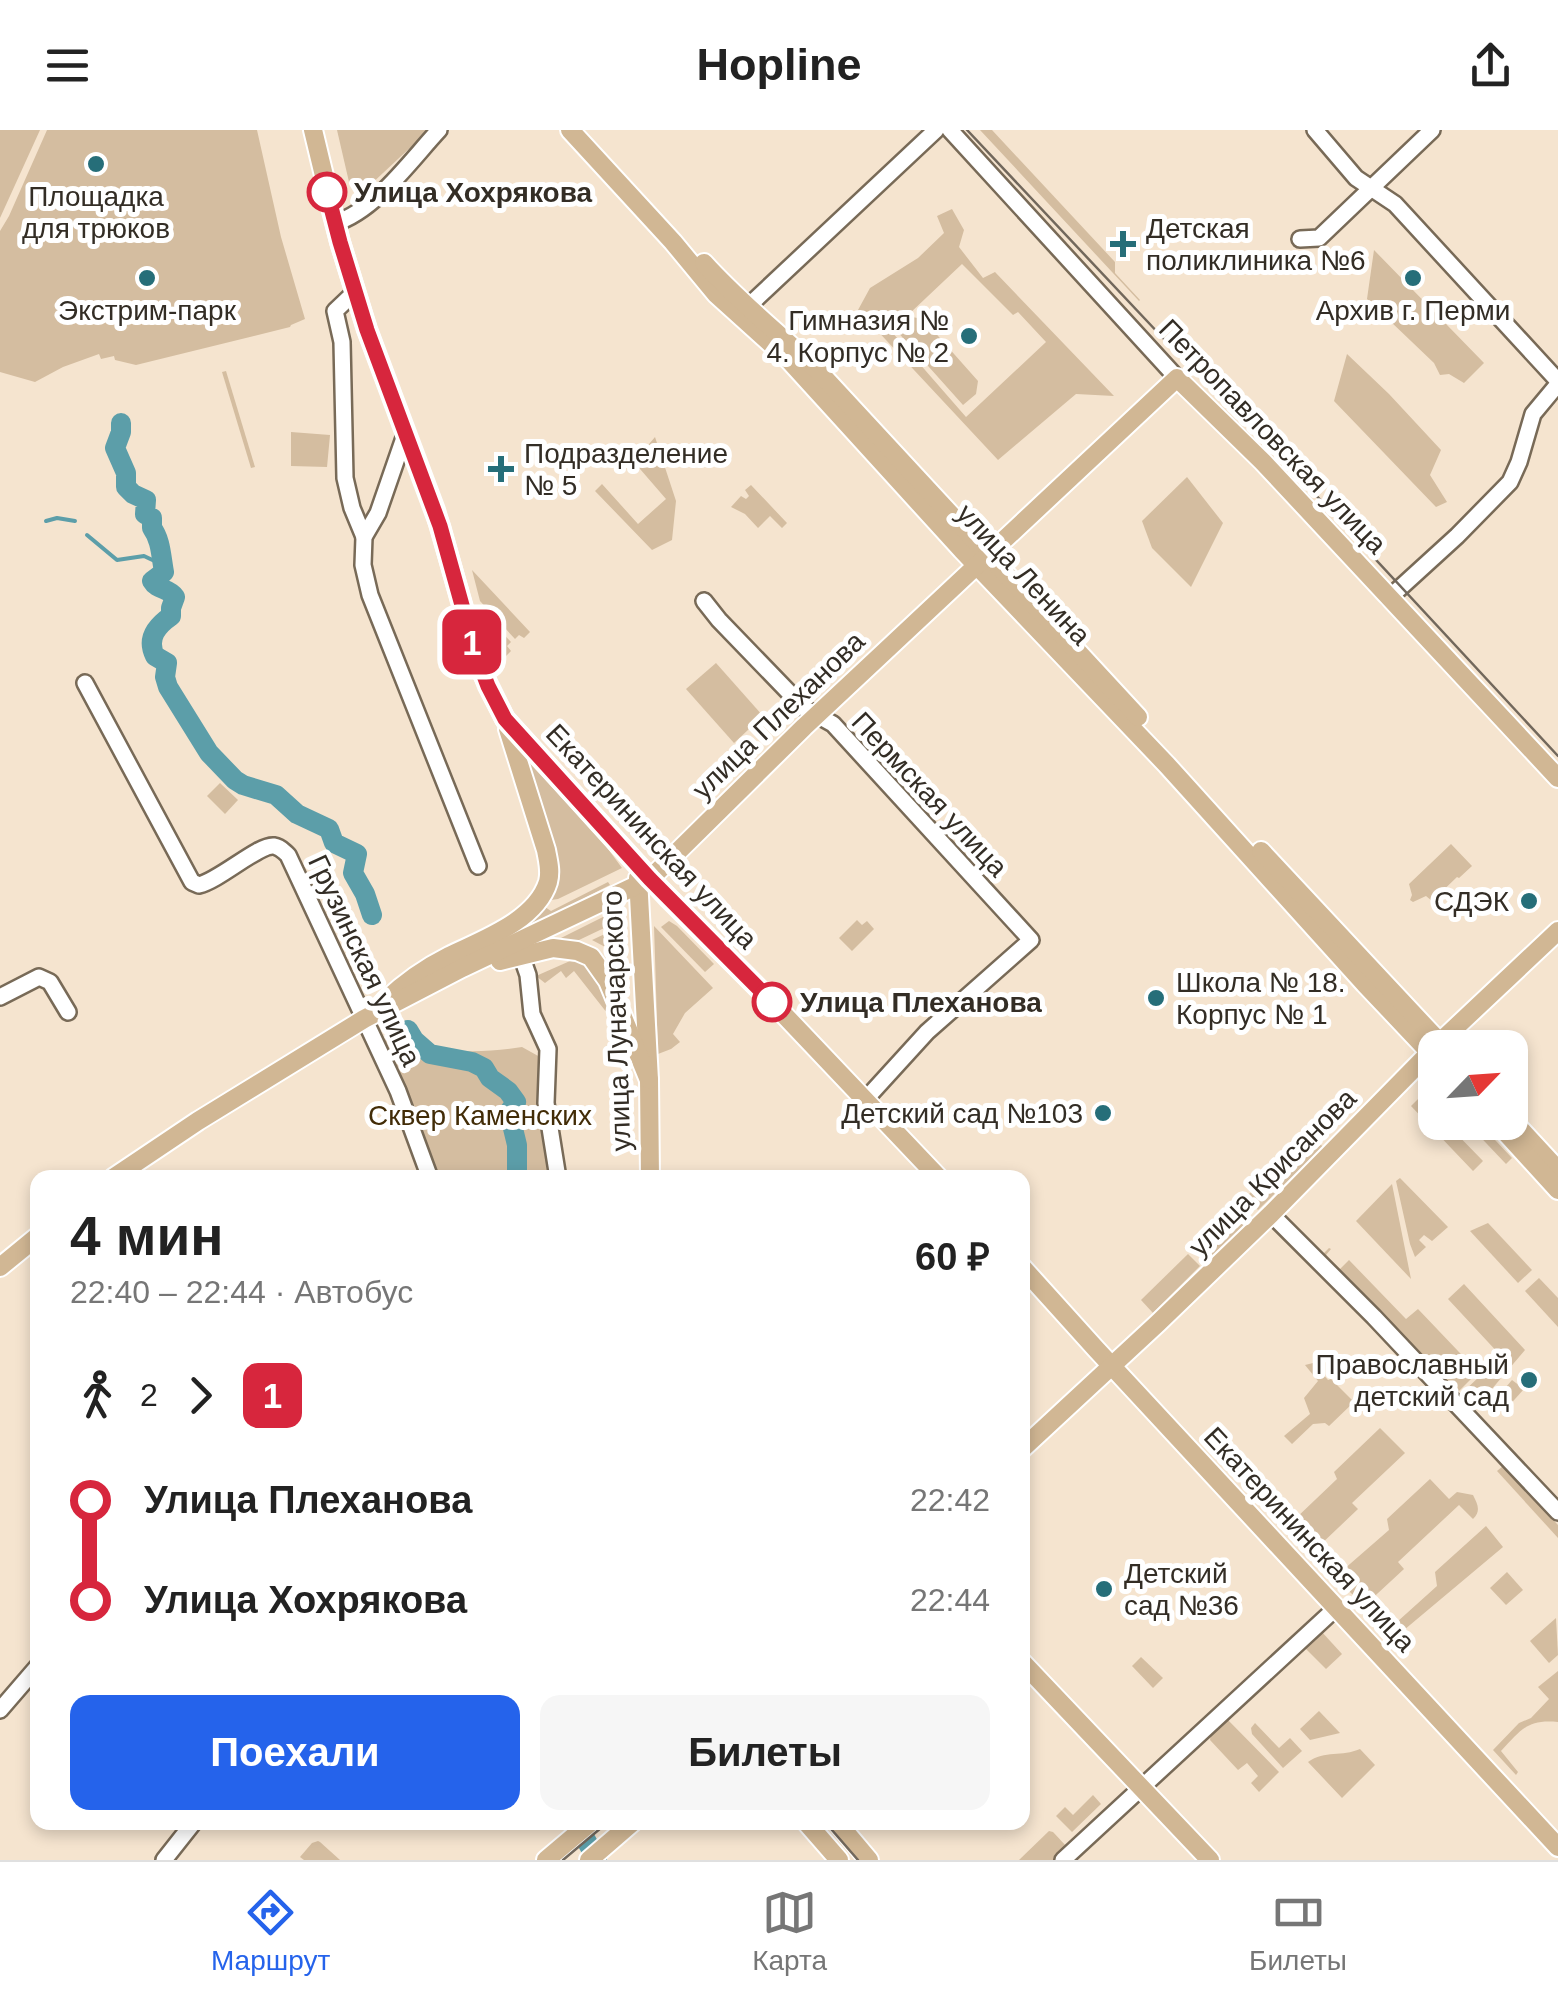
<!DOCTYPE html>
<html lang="ru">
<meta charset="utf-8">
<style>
:root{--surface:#fff;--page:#f6f6f6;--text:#222;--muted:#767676;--line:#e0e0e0;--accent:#2563eb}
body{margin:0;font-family:Arial,sans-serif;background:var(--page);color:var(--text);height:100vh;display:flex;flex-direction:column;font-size:38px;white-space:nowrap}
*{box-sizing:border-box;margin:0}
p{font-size:32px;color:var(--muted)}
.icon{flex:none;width:55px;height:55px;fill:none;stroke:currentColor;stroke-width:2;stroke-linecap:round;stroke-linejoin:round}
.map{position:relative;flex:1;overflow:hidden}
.side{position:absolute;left:30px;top:1040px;width:1000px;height:660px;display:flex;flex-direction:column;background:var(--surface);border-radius:20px;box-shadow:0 5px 15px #0003}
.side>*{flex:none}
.badge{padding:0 20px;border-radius:15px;font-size:35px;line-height:65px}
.needle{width:65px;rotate:65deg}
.buttons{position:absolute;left:1418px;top:900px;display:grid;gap:20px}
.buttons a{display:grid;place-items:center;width:110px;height:110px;border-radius:20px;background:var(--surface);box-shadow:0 5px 15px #0003;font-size:50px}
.map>.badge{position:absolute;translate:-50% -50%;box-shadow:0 0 0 5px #fff}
.legs{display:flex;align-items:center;gap:15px;height:110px;padding:0 40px;font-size:32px}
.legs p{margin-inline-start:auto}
.summary{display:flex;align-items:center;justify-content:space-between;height:170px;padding:0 40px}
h1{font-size:55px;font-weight:700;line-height:75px}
.cta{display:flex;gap:20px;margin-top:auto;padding:20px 40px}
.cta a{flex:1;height:115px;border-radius:20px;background:var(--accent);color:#fff;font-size:40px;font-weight:700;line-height:115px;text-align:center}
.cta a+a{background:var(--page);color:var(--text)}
ul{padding:0 40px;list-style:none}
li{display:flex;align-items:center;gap:35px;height:100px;font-size:38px}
li i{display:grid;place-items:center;width:15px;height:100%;margin:0 12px;background:currentColor}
li i::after{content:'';width:25px;height:25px;margin:-12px;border:8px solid;border-radius:50%;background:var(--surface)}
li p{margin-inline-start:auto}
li:first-child i{background:linear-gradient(#0000 50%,currentColor 0)}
li:last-child i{background:linear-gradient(currentColor 50%,#0000 0)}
header{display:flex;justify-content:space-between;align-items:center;height:130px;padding:0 40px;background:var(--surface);font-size:45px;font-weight:700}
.menu{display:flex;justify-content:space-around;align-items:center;height:140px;border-top:2px solid var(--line);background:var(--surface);font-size:28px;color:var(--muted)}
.menu a{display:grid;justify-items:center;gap:5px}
.menu .selected{color:var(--accent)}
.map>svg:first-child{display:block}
.green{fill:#d4bda0;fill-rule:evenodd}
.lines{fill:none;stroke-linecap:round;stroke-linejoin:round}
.stream{stroke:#5c9ea9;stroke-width:4}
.river{stroke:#5c9ea9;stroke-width:20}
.minor-casing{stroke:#786a57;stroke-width:20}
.major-casing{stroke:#fff;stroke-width:22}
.minor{stroke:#fff;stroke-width:15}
.major{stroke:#d1b794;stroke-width:18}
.tram{stroke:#72685c;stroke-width:2.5}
.line-1-casing{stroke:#fff;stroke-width:22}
.line-1{stroke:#d7263d;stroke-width:15}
.poi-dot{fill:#266e79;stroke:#fff;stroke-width:4}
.stop-1-dot{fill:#fff;stroke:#d7263d;stroke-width:5}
.labels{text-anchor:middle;stroke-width:10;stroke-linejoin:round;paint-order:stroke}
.stop-label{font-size:28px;font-weight:bold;fill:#332d25;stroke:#fff;text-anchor:start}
.poi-label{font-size:28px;fill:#332d25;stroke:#fff;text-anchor:start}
.street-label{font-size:28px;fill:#332d25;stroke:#fff}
.park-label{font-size:28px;fill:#422c07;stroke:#fff}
</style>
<header><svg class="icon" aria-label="menu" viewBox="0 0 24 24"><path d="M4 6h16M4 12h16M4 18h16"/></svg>Hopline<svg class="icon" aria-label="share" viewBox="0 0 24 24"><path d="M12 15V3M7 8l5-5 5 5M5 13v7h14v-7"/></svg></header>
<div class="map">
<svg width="1558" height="1730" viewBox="0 0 1558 1730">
<rect width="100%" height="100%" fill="#f5e4cf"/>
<g class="green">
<polygon points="0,0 40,0 0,88"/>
<polygon points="47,0 257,0 281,107 305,189 291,195 290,197 136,235 115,230 114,226 101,229 99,224 63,237 35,252 0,242 0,101 9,86"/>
<polygon points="337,0 429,0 367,58 349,52"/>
<polygon points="980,0 992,0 1115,132 1115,143 1140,170 1139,171"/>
<path d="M952,79L964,100L959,117L983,148L995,142L1114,266L1076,264L998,330L858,180L870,158L918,128L944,103L937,86ZM962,134L1013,185L1018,182L1046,212L966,287L891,201Z"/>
<polygon points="1374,120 1484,233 1464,253 1449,244 1440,245 1434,233 1367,169"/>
<polygon points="912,187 923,189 978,251 976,264 963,275 895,199 899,197 901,199 904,192"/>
<polygon points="1347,224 1389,264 1441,320 1430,345 1447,372 1436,377 1334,271"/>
<polygon points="226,241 255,337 251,338 222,242"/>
<polygon points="291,302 330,305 327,337 291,336"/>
<polygon points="655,307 676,371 672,410 652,420 595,361 602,354 638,394 666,369 634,332"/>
<polygon points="1187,347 1223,393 1191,457 1152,418 1142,391"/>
<polygon points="751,355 787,393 782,398 770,386 758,398 745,384 731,377 741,366 746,369 749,366 745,360"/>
<polygon points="472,440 530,502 524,508 519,505 515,509 480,471"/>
<polygon points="483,482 511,512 507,516 511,521 498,534"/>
<polygon points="716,533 763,586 734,613 686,559"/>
<polygon points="518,621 600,708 622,738 558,769 551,770 557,750"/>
<polygon points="220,653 238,670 225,684 207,666"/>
<polygon points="1451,714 1472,736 1459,748 1457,747 1432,771 1426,766 1413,772 1410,770 1412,765 1409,754"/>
<polygon points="608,752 610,755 525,798 545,777 551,781"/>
<polygon points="623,777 625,784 621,790 579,810 575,815 557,810"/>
<polygon points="857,790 862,795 867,791 874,799 852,821 839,808"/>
<polygon points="669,791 677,796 714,834 705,842 661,797"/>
<polygon points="626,794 627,837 617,838 609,819 592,810"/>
<polygon points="654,796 713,858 685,883 673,904 680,912 671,919 658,924"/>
<path d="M570,831C599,832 604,864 614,886L611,888L574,841L566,848L561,841L545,853L536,846Z"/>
<path d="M404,898L415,915C451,923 486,923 522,917L540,927L539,955L551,1047H437L379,912Z"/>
<polygon points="1421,966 1435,981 1435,992 1446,993 1483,1031 1473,1041 1411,976"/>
<polygon points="1469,993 1479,993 1512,1028 1506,1034 1468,994"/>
<polygon points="1311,1004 1323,1017 1258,1080 1246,1067"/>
<polygon points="1400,1048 1448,1097 1432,1111 1424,1105 1419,1110 1426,1117 1415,1127 1410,1114 1396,1051"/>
<polygon points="1392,1054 1411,1149 1356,1091"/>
<polygon points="1239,1075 1251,1088 1206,1131 1193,1119"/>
<polygon points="1488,1093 1532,1140 1518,1153 1470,1101"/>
<polygon points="1329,1118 1331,1119 1326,1125 1340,1139 1349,1130 1406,1189 1418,1179 1478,1242 1453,1267 1319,1128"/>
<polygon points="1188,1124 1200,1136 1153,1183 1141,1170"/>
<polygon points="1539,1148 1558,1168 1558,1197 1525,1161"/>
<polygon points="1464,1154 1525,1220 1474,1280 1461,1264 1501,1226 1448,1169"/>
<polygon points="1313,1233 1328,1250 1331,1249 1354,1272 1329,1296 1325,1293 1313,1294 1292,1314 1284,1306 1310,1284 1304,1268 1318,1251 1305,1235"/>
<polygon points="1512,1250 1524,1259 1506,1279 1493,1272"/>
<polygon points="1380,1298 1405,1323 1352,1373 1358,1379 1318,1417 1294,1390 1337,1349 1334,1342"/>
<polygon points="1503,1336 1558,1395 1558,1408 1497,1341"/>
<path d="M1430,1349L1449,1369L1457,1362L1473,1365C1478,1375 1481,1381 1473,1389L1459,1375L1398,1432L1404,1439L1364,1476L1335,1447L1389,1400L1387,1389Z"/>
<polygon points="1486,1396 1503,1417 1404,1500 1397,1492 1437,1456 1435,1442"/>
<polygon points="1507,1442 1523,1460 1506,1475 1490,1458"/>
<polygon points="1556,1488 1558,1525 1549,1533 1530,1511"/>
<polygon points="1321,1501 1342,1524 1326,1539 1304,1517"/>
<polygon points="1141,1527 1163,1548 1153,1558 1132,1536"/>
<path d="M1558,1541V1592C1527,1589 1521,1600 1501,1621L1518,1642L1516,1645L1493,1620L1519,1593L1531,1588L1549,1569L1538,1557Z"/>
<polygon points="1319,1581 1340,1603 1310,1610 1300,1599"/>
<polygon points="1227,1589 1279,1642 1259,1662 1251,1653 1258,1646 1247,1633 1238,1640 1210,1610 1211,1603"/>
<polygon points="1255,1593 1279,1618 1290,1608 1302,1621 1283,1638 1252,1604 1251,1598"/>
<path d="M1360,1619L1375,1635L1342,1668L1308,1632C1325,1620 1342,1627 1360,1619Z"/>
<polygon points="1093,1665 1101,1674 1072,1702 1056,1686 1065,1677 1073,1685"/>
<polygon points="1049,1701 1053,1702 1067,1717 1056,1730 1019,1730"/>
<polygon points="318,1711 320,1712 340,1730 304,1730 300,1727 312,1713"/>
</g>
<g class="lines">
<g class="stream">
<polyline points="46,391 57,388 75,391"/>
<polyline points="87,405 117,430 144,426 163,435"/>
<polyline points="498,988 509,982"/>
</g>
<g class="river">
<path d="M121,293V302L115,318L126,343V357L133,364L146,370L145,384L152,388V398C161,410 161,426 164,442L152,451C157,460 169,458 175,467L171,478V486C158,495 146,508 155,526L167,533L165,547L168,557L209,623L235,650L243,655L276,665L297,684L329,699L334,713L357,724L353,743L365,764L372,785"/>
<polyline points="408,900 414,910 430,924 472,932 484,938 490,948 508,961 516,972 509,982 517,1015 517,1048"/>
<polyline points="576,1692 597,1730"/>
</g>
<defs>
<g id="minor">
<polyline points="950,0 1177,248"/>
<polyline points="1315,0 1356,48 1395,74 1558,251"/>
<path d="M335,93C375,81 411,30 439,0"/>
<polyline points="1300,109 1319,108 1432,0"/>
<polyline points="355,162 335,181 342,212 345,348 352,378 364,407"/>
<polyline points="741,183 936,0"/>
<polyline points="405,305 378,383 364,407 363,435 370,465 478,736"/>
<polyline points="1389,468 1457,406 1510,352 1519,332 1533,284 1558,254"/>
<polyline points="704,471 719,490 804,578 833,594 1031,810 927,902 865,970"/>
<path d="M85,553L192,752L199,755C220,750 259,714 274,716C281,717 283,721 288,725L398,961L430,1048"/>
<polyline points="521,825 528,845 532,884 548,919 546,973 558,1048"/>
<polyline points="0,867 39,847 50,852 68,882"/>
<polyline points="1271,1084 1374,1187 1558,1382"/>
<polyline points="0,1580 38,1536"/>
<polyline points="164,1730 194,1692"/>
<polyline points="1063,1730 1336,1478"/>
</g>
<g id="major">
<polyline points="313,0 340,112 367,199 435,380 481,540 505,589 669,769 772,872 939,1048"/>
<polyline points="570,0 673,112 716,164 789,230 962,420 1167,635 1365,854 1435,928"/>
<path d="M704,133C739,172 781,205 819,242L1138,587"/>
<polyline points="1261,721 1445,918"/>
<polyline points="638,748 649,950 650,1048"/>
<polyline points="500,831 553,818 577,821 591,827 608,851 649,950"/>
<path d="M385,871C404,853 425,838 449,826C482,810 536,791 548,752C551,741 548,731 546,720L508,599"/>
<polyline points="1510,988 1558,1040"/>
<polyline points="1496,992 1558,1060"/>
<polyline points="113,1048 198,991 364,889 462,838 650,749 804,597 1177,248 1263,332 1558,648"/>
<polyline points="0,1137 38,1106"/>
<polyline points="1022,1137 1096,1219 1558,1717"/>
<polyline points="1022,1319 1158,1193 1271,1084 1440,912 1558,801"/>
<polyline points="1022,1532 1210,1730"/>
<polyline points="806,1692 839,1730"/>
<polyline points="837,1692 869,1730"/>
<polyline points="546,1730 591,1692"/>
<polyline points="589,1730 633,1692"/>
</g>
</defs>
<use href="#minor" class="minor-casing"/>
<use href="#major" class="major-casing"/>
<use href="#minor" class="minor"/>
<use href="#major" class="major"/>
<g class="tram">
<polyline points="967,0 1179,225 1275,321 1558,626"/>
<polyline points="825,1692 858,1730"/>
<polyline points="563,1730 608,1692"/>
</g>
</g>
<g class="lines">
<defs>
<polyline id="line-1" points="327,62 340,112 367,200 440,396 475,522 488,556 505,589 650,749 772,872"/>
</defs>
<use href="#line-1" class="line-1-casing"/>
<use href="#line-1" class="line-1"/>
</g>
<g class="poi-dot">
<circle cx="96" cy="34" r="10"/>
<path d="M1118 99h10v10h10v10h-10v10h-10v-10h-10v-10h10z"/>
<circle cx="147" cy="148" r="10"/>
<circle cx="1413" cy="148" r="10"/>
<circle cx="969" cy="206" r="10"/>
<path d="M496 324h10v10h10v10h-10v10h-10v-10h-10v-10h10z"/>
<circle cx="1529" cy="771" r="10"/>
<circle cx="1156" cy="868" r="10"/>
<circle cx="1103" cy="983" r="10"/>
<circle cx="1529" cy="1250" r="10"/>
<circle cx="1104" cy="1459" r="10"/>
</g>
<g class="stop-1-dot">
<circle cx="327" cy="62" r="18"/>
<circle cx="772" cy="872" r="18"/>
</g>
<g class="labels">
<g class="stop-label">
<text x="354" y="72">Улица Хохрякова</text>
<text x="800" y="882">Улица Плеханова</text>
</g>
<g class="poi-label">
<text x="96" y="76" text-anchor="middle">Площадка<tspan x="96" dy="32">для трюков</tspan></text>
<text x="1146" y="108">Детская<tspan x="1146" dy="32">поликлиника №6</tspan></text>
<text x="147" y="190" text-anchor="middle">Экстрим-парк</text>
<text x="1413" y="190" text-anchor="middle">Архив г. Перми</text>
<text x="949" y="200" text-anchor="end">Гимназия №<tspan x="949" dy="32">4. Корпус № 2</tspan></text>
<text x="524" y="333">Подразделение<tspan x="524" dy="32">№ 5</tspan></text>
<text x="1509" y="781" text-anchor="end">СДЭК</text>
<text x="1176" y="862">Школа № 18.<tspan x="1176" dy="32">Корпус № 1</tspan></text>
<text x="1083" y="993" text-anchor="end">Детский сад №103</text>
<text x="1509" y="1244" text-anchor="end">Православный<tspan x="1509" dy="32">детский сад</tspan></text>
<text x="1124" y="1453">Детский<tspan x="1124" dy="32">сад №36</tspan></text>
</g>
<g class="street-label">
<text transform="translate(1273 306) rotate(46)" y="10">Петропавловская улица</text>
<text transform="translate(1024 444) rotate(47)" y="10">улица Ленина</text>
<text transform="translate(778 585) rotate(-44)" y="10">улица Плеханова</text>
<text transform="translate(930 664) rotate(47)" y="10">Пермская улица</text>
<text transform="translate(652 706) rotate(47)" y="10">Екатерининская улица</text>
<text transform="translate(365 830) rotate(65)" y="10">Грузинская улица</text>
<text transform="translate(616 891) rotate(-92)" y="10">улица Луначарского</text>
<text transform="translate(1272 1042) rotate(-45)" y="10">улица Крисанова</text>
<text transform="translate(1310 1409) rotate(47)" y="10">Екатерининская улица</text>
</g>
<g class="park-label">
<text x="480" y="995">Сквер Каменских</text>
</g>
</g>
</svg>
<div class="buttons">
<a><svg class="needle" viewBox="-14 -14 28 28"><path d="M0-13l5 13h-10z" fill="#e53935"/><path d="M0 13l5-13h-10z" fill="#767676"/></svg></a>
</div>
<b class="badge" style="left:472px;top:512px;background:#d7263d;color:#fff">1</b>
<section class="side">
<div class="summary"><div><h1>4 мин</h1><p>22:40 – 22:44 · Автобус</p></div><b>60 ₽</b></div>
<div class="legs"><svg class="icon" aria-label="walk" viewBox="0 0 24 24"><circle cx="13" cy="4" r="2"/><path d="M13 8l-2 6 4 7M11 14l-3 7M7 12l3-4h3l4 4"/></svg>2<svg class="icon" aria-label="forward" viewBox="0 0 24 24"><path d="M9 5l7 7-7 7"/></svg><b class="badge" style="background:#d7263d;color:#fff">1</b></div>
<ul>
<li><i style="color:#d7263d"></i><b>Улица Плеханова</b><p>22:42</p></li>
<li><i style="color:#d7263d"></i><b>Улица Хохрякова</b><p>22:44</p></li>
</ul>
<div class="cta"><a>Поехали</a><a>Билеты</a></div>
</section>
</div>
<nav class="menu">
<a class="selected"><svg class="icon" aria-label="directions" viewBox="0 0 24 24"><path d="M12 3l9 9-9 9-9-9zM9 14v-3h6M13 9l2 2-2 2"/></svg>Маршрут</a>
<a><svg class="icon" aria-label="map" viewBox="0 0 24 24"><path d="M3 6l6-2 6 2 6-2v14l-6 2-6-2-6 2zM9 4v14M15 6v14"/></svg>Карта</a>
<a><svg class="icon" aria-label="tickets" viewBox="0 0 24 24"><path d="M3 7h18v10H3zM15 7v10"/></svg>Билеты</a>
</nav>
